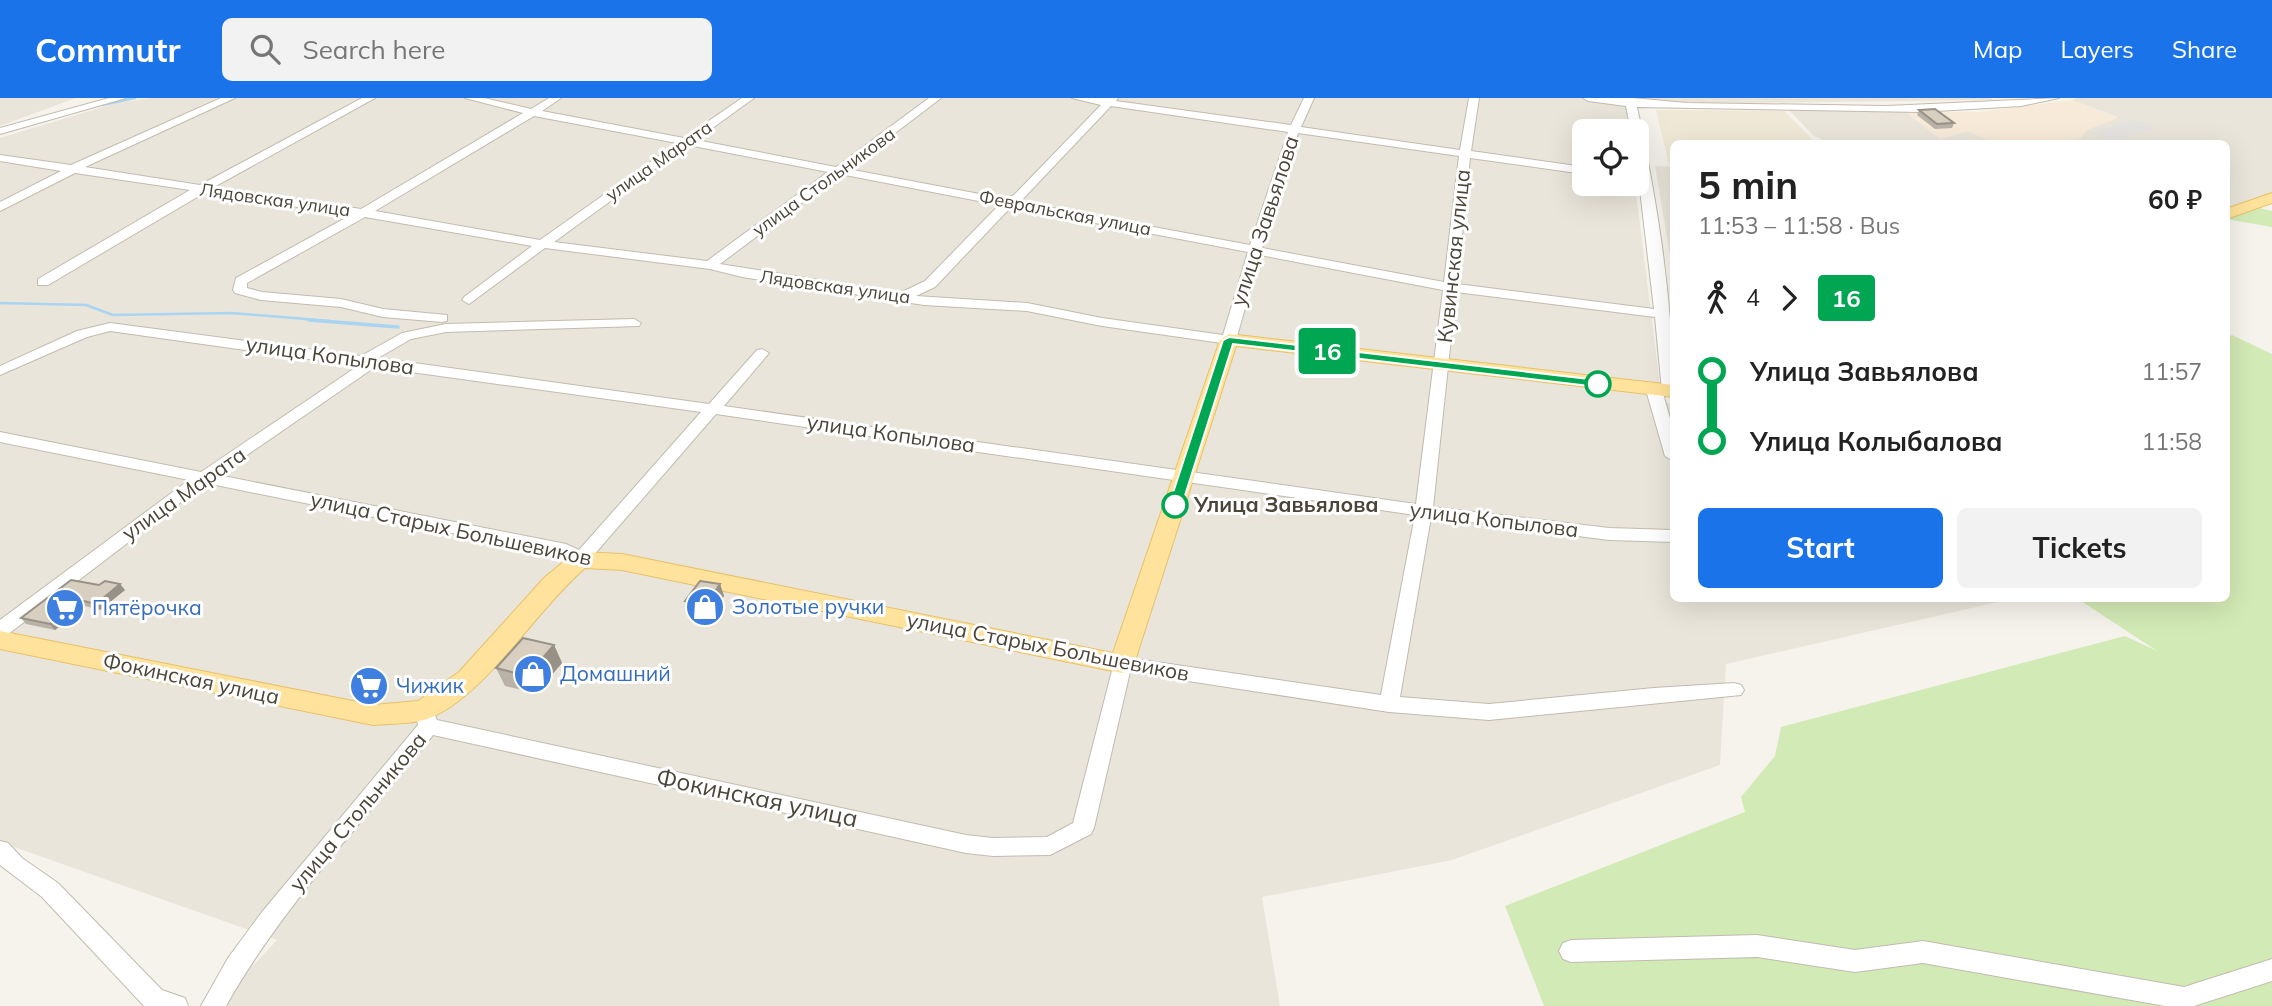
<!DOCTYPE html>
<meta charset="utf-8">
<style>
:root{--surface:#fff;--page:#f2f2f2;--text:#222;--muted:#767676;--accent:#1a73e8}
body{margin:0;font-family:Mulish,sans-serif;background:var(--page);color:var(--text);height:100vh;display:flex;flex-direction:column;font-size:26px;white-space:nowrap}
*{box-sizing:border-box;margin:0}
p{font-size:23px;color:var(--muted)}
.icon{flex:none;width:38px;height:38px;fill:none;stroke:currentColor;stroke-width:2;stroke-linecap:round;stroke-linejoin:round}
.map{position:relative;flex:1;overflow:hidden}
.details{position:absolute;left:1670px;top:42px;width:560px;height:462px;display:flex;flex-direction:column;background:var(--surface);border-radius:10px;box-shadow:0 7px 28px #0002}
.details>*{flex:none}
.badge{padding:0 14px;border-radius:5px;font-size:24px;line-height:46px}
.tools{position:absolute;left:1572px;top:21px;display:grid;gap:14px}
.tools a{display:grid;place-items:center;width:77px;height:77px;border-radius:10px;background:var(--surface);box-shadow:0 7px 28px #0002;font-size:35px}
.map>.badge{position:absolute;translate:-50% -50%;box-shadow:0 0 0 4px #fff}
.legs{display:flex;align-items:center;gap:10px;height:77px;padding:0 28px;font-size:23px}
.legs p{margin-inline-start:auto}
.summary{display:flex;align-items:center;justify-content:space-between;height:119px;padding:0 28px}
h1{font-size:38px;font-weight:700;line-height:52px}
.cta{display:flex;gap:14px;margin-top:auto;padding:14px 28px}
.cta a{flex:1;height:80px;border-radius:10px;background:var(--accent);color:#fff;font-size:28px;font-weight:700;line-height:80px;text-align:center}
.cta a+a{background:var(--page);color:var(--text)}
ul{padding:0 28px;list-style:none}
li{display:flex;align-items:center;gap:24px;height:70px;font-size:26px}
li i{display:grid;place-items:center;width:10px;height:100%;margin:0 9px;background:currentColor}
li i::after{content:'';width:18px;height:18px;margin:-9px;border:5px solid;border-radius:50%;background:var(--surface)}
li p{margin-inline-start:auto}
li:first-child i{background:linear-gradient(#0000 50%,currentColor 0)}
li:last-child i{background:linear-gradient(currentColor 50%,#0000 0)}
header{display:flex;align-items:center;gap:42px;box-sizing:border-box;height:98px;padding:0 35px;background:var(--accent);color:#fff}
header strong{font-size:33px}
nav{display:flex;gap:38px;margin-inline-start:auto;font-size:24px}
.search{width:490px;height:63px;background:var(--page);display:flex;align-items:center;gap:18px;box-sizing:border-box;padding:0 24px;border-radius:10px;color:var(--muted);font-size:26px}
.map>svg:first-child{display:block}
.residential{fill:#eae5da}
.commercial{fill:#f7ead8}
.education{fill:#efe8d6}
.green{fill:#d2eab5}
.parking{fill:#e5e3e0}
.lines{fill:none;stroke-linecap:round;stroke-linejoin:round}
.stream-far1{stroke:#a9d4f2;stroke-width:2.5}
.stream{stroke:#a9d4f2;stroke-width:3.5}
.minor-casing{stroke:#c2bbae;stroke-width:2}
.major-casing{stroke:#e6c16a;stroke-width:2}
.minor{fill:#fff;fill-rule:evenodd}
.major{fill:#ffe39c;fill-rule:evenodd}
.wall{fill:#bab2a6}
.shaded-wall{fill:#979187}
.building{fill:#d8cfc1;stroke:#979187;stroke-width:2}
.line-1{fill:#00a651;stroke:#fff;stroke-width:2}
.stop-1-dot{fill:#fff;stroke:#00a651;stroke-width:3.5}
.labels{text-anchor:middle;stroke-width:6;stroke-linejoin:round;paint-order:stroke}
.far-street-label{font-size:18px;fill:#4b4439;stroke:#fff}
.street-label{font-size:21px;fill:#4b4439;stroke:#fff}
.stop-label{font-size:21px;font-weight:bold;fill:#4b4439;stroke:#fff;text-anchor:start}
.shop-label{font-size:21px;fill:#366cbe;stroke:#fff;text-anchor:start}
.near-street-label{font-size:24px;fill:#4b4439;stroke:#fff}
</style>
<header>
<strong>Commutr</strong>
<div class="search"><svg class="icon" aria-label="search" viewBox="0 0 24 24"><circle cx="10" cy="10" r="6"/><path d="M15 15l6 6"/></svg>Search here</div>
<nav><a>Map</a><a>Layers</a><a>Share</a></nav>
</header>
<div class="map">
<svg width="2272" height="908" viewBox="0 0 2272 908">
<rect width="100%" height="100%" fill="#f6f3ec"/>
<g class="residential">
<polygon points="0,0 76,0 0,28"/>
<polygon points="152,0 1991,0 1993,2 1655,6 1626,9 1629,33 1584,33 1584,86 1635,86 1662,304 1673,306 1673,500 2011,501 1726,566 1720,667 1452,762 1262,799 1280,908 215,908 277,842 0,744 0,40 116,5"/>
<polygon points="2077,0 2272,0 2272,95 2226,111 2226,46 2062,46 2080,40 2087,32 2117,19 2072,2"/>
<polygon points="1789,12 1906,14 1940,41 1968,33 1996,45 1830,45 1814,38"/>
<polygon points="1655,68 1673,69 1673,175"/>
</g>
<polygon class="commercial" points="2072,2 2118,20 2087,32 2080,40 2062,45 1996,46 1968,33 1940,41 1906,14 1981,14"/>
<polygon class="education" points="1656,12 1784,13 1813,42 1821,45 1673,46 1673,66 1669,66"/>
<g class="green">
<polygon points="2255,109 2272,113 2272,129 2226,121"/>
<polygon points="2232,237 2272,256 2272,908 1544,908 1505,808 1745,714 1741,699 1775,658 1781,629 2125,538 2157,553 2078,501 2226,500 2226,239"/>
</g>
<polygon class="parking" points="2133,21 2156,30 2112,43 2093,35"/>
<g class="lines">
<g class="stream-far1">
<polyline points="102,7 135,0"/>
<polyline points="0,205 86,207 113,217 231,215 330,223"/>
</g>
<polyline class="stream" points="309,222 398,229"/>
<defs>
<g id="minor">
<polygon points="109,0 126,0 0,36 0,30"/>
<path d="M221,0H235L85,69L200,87L362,0H375L214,89L361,111L523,15L465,0H484L531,11L549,0H561L542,13L684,40L742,0H754L696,42L836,69L929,0H941L848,71L1006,101L1014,97L1101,7L1072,0H1118L1116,3L1291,27L1304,0H1314L1301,29L1460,52L1469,0H1479L1471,53L1584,69V76L1470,60L1457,186L1654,211L1636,58V33H1631L1626,8L1588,3L1583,0H1632L1687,5L1887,8L2059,0L2021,8L1920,14L1637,9C1657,103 1673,201 1673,297L1665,296L1662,293L1655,219L1456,194L1433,409L1609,430L1673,432V444L1609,442L1431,419L1400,599L1489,606L1654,590L1734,585L1741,587L1744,592L1741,597L1489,622L1389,614L1130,574L1094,730L1091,736L1050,757L993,758L966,755L433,637C363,724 281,810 226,908H201L228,860L262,814L418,627L416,618L419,613L426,610L433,613L437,622L966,737L993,740L1047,739L1073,725L1115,561L1122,559L1381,597L1415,417L716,316L586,466H574L561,457L206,385L7,537L0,539V522L189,382L0,344V334L201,374L358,268L110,233L87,239L0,277V268L77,233L110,225L361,258L402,235L446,226L634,221L641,225L639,228L446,234L411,241L378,260L709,306L757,252L762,251L769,255L724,308L1416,406L1443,192L1260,157L1236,242L1229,246L1102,228L1027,213L924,207L742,179L710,171L545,150L469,206L462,202L464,199L532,148L365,119L247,185V190L262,194L341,201L383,211L447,217V223L442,224L383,219L341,209L261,202L235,195L233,192L236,180L351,117L204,95L48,187H38V181L190,92L75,75L0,113V104L61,73L0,63V57L71,67ZM1111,8L1288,34L1250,147L1020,104ZM534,18L677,45L540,142L375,113ZM1298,35L1459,58L1444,184L1262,150ZM688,47L828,74L707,163L554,144ZM840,76L999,107L925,183L900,195L720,166ZM1011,109L1248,154L1223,237L1102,220L1027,205L916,198L935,189ZM375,269L701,314L579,452L566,446L218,377Z"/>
<polygon points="1654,287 1662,292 1673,331 1673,363 1665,358 1646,292"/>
<polygon points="0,743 8,745 22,760 58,785 162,892 185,900 188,908 144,908 42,799 0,767"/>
<polygon points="1757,837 1855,852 1923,843 2184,889 2272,861 2272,883 2194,908 2165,908 1923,865 1855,874 1757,859 1571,864 1563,861 1559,853 1563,845 1571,842"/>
</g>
<g id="major">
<polygon points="2272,95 2272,105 2226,121 2226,111"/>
<path d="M1229,236L1673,287V299L1236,248L1134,566L1131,572L1122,575L622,472L585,470C537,511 487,595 432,619C415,627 391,625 373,627L0,551V533L373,607L418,603L459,574L545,479L572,457L580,454L622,456L1113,555L1220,242Z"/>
</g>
</defs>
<use href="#minor" class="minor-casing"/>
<use href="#major" class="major-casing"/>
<use href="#minor" class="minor"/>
<use href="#major" class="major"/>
</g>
<g class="wall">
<polygon points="1919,12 1954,25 1952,30 1935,31 1917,17"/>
<polygon points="71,482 125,492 100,512 85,508 55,532 26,526 21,520"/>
<polygon points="720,486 724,498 709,518 689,514 685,503"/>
<polygon points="554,547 562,565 536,595 505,588 496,570"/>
</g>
<g class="shaded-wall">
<polygon points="120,486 125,492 100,512 96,506"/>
<polygon points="720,486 724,498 709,518 706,507"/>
<polygon points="80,502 85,508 55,532 50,526"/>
<polygon points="554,547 562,565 536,595 527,578"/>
</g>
<g class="building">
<polygon points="1935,11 1954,25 1937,26 1919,12"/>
<polygon points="71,482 99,487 105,483 120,486 96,506 80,502 50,526 21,520"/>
<polygon points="700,483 720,486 706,507 685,503"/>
<polygon points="523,540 554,547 527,578 496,570"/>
</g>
<polygon class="line-1" points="1229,239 1598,282 1603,286 1598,289 1233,246 1182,407 1180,410 1171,410 1169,407 1223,242"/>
<defs>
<symbol id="shop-disc" viewBox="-11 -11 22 22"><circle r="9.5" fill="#3f7fe0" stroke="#fff"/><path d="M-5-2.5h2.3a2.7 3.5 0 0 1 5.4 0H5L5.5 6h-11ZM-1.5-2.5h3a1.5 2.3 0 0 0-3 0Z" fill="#fff"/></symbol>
<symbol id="supermarket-disc" viewBox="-11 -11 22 22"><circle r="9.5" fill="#3f7fe0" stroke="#fff"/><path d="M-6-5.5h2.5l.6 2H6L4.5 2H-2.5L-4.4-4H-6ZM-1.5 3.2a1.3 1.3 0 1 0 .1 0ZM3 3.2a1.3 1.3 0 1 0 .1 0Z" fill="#fff"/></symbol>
</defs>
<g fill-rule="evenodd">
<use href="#shop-disc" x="683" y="487" width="44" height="44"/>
<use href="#supermarket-disc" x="43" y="488" width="44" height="44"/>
<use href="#shop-disc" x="511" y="554" width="44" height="44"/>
<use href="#supermarket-disc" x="347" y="566" width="44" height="44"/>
</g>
<g class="stop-1-dot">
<circle cx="1598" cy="286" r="12"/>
<circle cx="1175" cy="407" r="12"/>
</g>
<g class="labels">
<g class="far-street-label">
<text transform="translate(659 63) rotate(-35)" y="6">улица Марата</text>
<text transform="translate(824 84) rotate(-36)" y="6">улица Стольникова</text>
<text transform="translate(275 102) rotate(8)" y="6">Лядовская улица</text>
<text transform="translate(1065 115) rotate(11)" y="6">Февральская улица</text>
<text transform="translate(835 189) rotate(8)" y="6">Лядовская улица</text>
</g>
<g class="street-label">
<text transform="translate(1265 123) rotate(-72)" y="7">улица Завьялова</text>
<text transform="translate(1454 158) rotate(-84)" y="7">Кувинская улица</text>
<text transform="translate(330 258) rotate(8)" y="7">улица Копылова</text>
<text transform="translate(891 336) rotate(8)" y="7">улица Копылова</text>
<text transform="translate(184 396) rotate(-35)" y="7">улица Марата</text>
<text transform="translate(1494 422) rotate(7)" y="7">улица Копылова</text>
<text transform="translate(451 431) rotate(12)" y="7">улица Старых Большевиков</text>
<text transform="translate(1048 549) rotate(11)" y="7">улица Старых Большевиков</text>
<text transform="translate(191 581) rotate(12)" y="7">Фокинская улица</text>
<text transform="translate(358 714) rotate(-50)" y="7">улица Стольникова</text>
</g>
<g class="stop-label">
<text x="1194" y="414">Улица Завьялова</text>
</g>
<g class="shop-label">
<text x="732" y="516">Золотые ручки</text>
<text x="92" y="517">Пятёрочка</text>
<text x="560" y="583">Домашний</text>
<text x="396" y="595">Чижик</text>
</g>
<g class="near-street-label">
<text transform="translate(757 700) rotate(12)" y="8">Фокинская улица</text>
</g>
</g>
</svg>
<div class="tools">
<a><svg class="icon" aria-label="locate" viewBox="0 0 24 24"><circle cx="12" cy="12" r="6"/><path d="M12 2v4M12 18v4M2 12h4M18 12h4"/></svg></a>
</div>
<b class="badge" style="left:1327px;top:253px;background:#00a651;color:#fff">16</b>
<section class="details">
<div class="summary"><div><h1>5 min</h1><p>11:53 – 11:58 · Bus</p></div><b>60 ₽</b></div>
<div class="legs"><svg class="icon" aria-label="walk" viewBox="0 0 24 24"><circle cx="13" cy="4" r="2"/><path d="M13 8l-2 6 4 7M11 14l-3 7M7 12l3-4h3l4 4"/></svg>4<svg class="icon" aria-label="forward" viewBox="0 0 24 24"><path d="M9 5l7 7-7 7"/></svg><b class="badge" style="background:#00a651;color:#fff">16</b></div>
<ul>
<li><i style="color:#00a651"></i><b>Улица Завьялова</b><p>11:57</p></li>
<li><i style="color:#00a651"></i><b>Улица Колыбалова</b><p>11:58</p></li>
</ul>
<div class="cta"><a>Start</a><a>Tickets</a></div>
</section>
</div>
